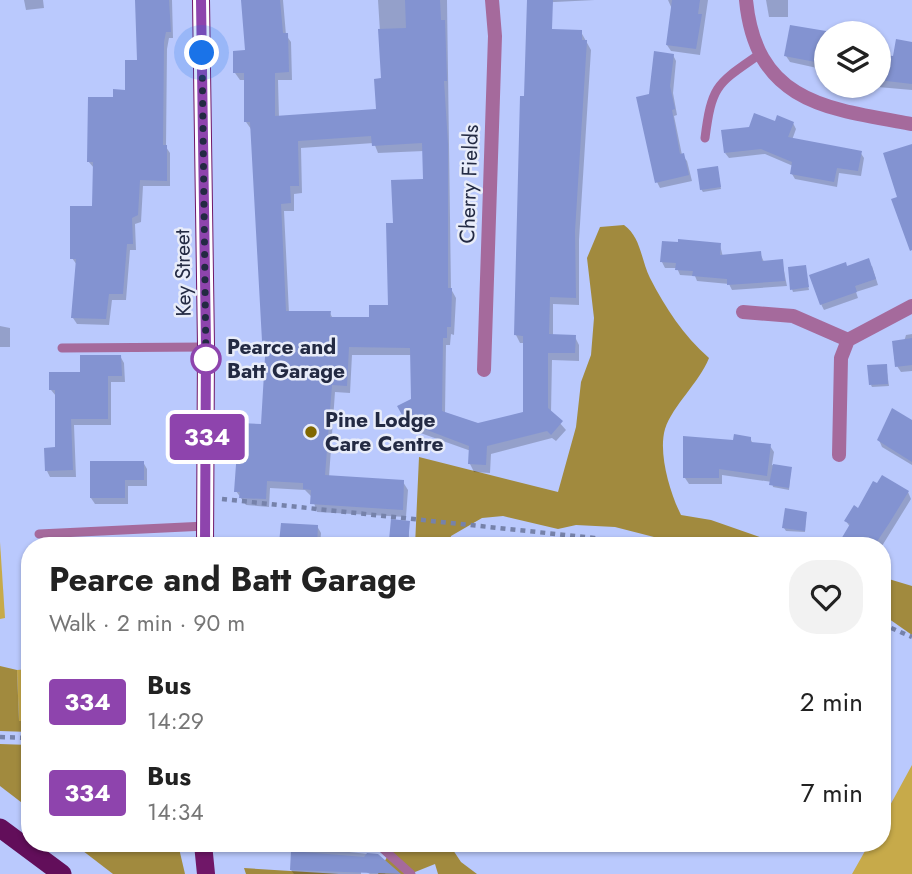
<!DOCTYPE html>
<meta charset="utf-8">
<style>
:root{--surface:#fff;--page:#f2f2f2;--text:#222;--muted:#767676}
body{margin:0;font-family:Jost,sans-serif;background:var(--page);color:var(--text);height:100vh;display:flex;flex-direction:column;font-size:26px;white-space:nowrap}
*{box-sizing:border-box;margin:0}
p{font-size:23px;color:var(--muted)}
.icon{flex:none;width:38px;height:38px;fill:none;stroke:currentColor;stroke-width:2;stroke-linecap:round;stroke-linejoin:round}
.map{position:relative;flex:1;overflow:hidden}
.details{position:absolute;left:21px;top:537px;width:870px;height:315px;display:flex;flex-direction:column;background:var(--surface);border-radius:28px;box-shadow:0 2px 5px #0004}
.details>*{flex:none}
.badge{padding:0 14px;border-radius:5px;font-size:24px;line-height:46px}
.buttons{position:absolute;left:814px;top:21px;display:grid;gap:14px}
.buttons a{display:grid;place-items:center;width:77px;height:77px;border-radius:50%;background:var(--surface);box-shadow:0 2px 5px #0004;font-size:35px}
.you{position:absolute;width:35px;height:35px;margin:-18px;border:5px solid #fff;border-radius:50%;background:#1a73e8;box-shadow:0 0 0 10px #1a73e833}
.map>.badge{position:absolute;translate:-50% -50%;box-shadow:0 0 0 4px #fff}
.round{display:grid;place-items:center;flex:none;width:74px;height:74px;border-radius:28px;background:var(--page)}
.head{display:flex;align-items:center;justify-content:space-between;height:119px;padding:0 28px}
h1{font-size:33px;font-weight:700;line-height:52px}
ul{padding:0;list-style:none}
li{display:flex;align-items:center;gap:21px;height:91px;padding:0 28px}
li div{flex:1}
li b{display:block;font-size:26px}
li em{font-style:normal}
li .badge{min-width:77px;font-weight:700;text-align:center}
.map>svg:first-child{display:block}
.green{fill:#c7aa4a}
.forest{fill:#a18a3e}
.shadow{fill:#0003;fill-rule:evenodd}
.building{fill:#8393d1;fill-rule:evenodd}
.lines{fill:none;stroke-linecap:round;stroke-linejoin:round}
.path{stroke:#7682aa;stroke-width:4.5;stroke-dasharray:5 5;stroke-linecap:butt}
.service{stroke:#a56a9c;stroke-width:9}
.minor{stroke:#a56a9c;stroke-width:14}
.primary{stroke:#701768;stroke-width:18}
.trunk{stroke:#620e5a;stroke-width:19}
.line-casing{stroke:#fff;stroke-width:16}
.line{stroke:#8e44ad;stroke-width:10}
.walk{stroke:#232a43;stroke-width:7;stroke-dasharray:0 12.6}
.stop-dot{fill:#fff;stroke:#8e44ad;stroke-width:3.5}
.poi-dot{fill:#806700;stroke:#e8ecf9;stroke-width:2.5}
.labels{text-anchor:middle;stroke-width:5;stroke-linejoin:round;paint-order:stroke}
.street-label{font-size:21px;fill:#232a43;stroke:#e8ecf9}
.stop-label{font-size:21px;font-weight:bold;fill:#232a43;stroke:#e8ecf9;text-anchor:start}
.poi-label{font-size:21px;font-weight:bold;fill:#232a43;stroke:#e8ecf9;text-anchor:start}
</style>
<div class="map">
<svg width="912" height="874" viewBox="0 0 912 874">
<rect width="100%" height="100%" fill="#bac9fd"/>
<g class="green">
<polygon points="0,542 5,618 0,619"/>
<polygon points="30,669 30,721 19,722 17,670"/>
<polygon points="912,765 912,874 852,874 869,844 882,844 882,820"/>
</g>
<g class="forest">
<path d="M624,225C641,237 641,260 650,278C666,309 683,335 709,358C699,383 673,405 665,429C658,453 670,493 681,515L711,520L785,546H689L615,527L576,525L558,529L503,516L482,518L451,536L448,546H415L419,457L558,492L576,427L581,382L591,355L594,318L587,258L600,227Z"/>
<polygon points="882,577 912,586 912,635 882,614"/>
<polygon points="0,666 17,670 19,721 30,721 30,732 0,731"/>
<polygon points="0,744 30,745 30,809 0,786"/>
<polygon points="74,844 178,844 185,874 113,874"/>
<polygon points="385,844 449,844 461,862 477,874 438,874 435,864 410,874 378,874 387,857"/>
<polygon points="244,868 339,874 246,874"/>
</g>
<g class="shadow">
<polygon points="24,0 43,0 44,8 26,10"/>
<polygon points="137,0 172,0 173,38 169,38 167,49 166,147 170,153 170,186 143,186 141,222 135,224 136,250 130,250 126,300 112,300 109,325 77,324 73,318 77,265 72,258 94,208 94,168 88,161 114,98 127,91 139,62"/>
<path d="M243,0H283L286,35L291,42L292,80H278L279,118L378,111L383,80L378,0H447L451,289L456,298L454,335L451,334L450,345H446L445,414L478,425L525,413V343H520L516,335L526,98L581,32L591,50L579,240V305L553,304V336L575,337L579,345V361L552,360L551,413L566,430L556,441L552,438L491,454L490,473L474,472L470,464L471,451L412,430L400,407L413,400L412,355H352L350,393L335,392L329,477L403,482L408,490L406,517L317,512L312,497L305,490L270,488L269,507L246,505L236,491L263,426L268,346L264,340L251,129L246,122V80H240L235,73L247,52ZM374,143L378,153L424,151L425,180L395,225L390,307L371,319H333L330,313H289L284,211H294V194L302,193L301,148Z"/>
<polygon points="534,0 595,0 535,3"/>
<polygon points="668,0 708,0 700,55 671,51 667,45 672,9"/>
<polygon points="766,0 788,0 788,17 769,17"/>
<polygon points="826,34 826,70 790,62 786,56"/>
<polygon points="912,43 912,90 866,86 878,86 878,56 895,58"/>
<polygon points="673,55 676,61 673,93 677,115 674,116 682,155 687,161 692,181 660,188 657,182 651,95"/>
<polygon points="793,123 796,129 792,140 860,152 864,158 861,176 839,173 837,187 795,179 792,174 793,166 765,154 729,158 725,153 776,124"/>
<polygon points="718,171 721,189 703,192 701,189"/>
<polygon points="720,245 723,257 760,253 764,262 782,261 787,286 732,290 729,284 697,281 695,276 680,275 677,268 665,268 662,262"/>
<polygon points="872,266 878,285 856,292 858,298 824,310 821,304 847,267"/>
<polygon points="805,267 809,290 793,292 792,289"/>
<polygon points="0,326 10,328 10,347 0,347"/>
<polygon points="912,334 912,371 901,372 897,366 906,335"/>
<polygon points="120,356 124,363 125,382 111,382 111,425 74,425 76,477 50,477 47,471 57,449 56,396 51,390"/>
<polygon points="886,365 889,386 872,387 871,385"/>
<polygon points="892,411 912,422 912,465 882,447 879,440"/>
<polygon points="750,438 753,444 770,446 774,452 772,465 791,468 789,490 773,487 772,482 722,475 722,484 689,484 685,478 735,442"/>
<polygon points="143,462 147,469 147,486 128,486 128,504 95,504 91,498"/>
<polygon points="908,492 911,499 882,546 843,546 850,527 846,521 858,510"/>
<polygon points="806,513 805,532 786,531 784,528"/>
<polygon points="409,522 409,544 393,543 391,540"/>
<polygon points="317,526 321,533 320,546 283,546 281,543"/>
<polygon points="296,844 350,844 340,851 377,855 388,868 385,874 370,874 361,869 361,874 294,874 291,870"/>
</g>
<g class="building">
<polygon points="135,0 169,0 171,32 166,32 164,42 163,145 167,145 167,181 140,180 138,215 132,218 133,244 127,244 123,294 109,294 106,319 71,318 76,259 70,259 70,206 92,206 93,162 87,162 88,97 113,97 113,89 125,90 125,60 137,60"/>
<path d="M241,0H280L283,33H288L289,72L275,73V116L376,109L374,79L381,78L378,29L406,28L405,0H440L441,20H445L447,81H444L448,144V288H452L451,327H447V338H443L442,411L478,423L523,412V336L514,335L520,96H524L527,0H553L552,29L582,30V40H587L575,231L576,298L550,297L549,334L576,335L575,353H548V408L563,421L551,435L547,431L487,446L486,465L468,464L469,446L406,422L397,406L411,399L410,348L349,347L347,386L332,385L325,475L404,480L403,510L310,504L311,490L303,489V483L267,481L266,499L239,498L240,492H234L239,423L261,424L266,340L262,341L250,122H244V73H233V51L245,50ZM371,136L372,146L422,143L423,179L391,180L393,223H386L388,305H369V317H330L331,311H286L281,204L291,203L290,186H299L298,141Z"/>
<polygon points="672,0 700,0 698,14 702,14 696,49 666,45"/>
<polygon points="790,25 826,31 826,64 784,56"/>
<polygon points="896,39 912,42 912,84 878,80 878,54 893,56"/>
<polygon points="654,51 674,54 670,86 675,109 672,110 680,154 684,153 689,175 655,183 636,97 649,94"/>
<polygon points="754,113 775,121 777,115 794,122 788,137 862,151 858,171 837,168 834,182 790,174 792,162 761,149 724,153 721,130 749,127"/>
<polygon points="912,144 912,250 910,251 891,199 897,197 883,153"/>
<polygon points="718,166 721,187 700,190 697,169"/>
<polygon points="678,239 721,243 720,255 761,251 762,261 783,259 785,281 727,285 727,279 692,276 693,271 675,270 676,263 660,262 662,241 678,242"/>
<polygon points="869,258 876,279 855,286 857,292 820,305 809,275 846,262 847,266"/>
<polygon points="806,265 809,287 790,290 788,267"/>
<polygon points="912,338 912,365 895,367 892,341"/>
<polygon points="80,355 121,355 122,376 108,376 108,419 71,419 73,470 45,471 44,448 55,447 55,390 49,390 49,372 80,372"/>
<polygon points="887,364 888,384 869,385 867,365"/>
<polygon points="892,408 912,420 912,462 877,440"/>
<polygon points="734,434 751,437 751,442 771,444 767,476 719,469 719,478 683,478 683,436 733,440"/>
<polygon points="90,461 144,461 144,480 125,480 125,498 90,498"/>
<polygon points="773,464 792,467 789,488 769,485"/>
<polygon points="882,475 909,491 890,522 874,546 837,546 850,524 844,521 854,505 858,508 873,481 877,483"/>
<polygon points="785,508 807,512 805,531 782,528"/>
<polygon points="391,519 410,521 408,542 389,540"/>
<polygon points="281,523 318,525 317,546 284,546 284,543 279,543"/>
<polygon points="291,851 364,857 367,853 378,854 401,874 290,870"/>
</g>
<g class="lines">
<g class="path">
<polyline points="222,499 594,538 624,546"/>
<polyline points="882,624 912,637"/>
<polyline points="0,737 30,738"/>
</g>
<g class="service">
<path d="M705,138C712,84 717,84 760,54"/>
<polyline points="62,348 206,347"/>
<polyline points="39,534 206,526"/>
<polyline points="347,844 381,847 411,874"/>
</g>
<g class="minor">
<path d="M746,0C756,103 828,109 912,124"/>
<polyline points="743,312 793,316 848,340"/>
<polyline points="484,370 495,36 492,0"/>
<polyline points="839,455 841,358 848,340 912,306"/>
</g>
<g class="primary">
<polyline points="201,0 206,347 205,546"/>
<polyline points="203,844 206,874"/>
</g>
<polyline class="trunk" points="0,828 62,874"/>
</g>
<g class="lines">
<defs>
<polyline id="line" points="201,0 206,346 205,546"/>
</defs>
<use href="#line" class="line-casing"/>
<use href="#line" class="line"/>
<polyline class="walk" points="202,53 206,359"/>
</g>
<circle class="stop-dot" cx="206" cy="359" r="14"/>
<circle class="poi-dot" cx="311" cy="432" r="7"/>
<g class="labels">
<g class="street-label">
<text transform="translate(469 184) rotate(-88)" y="7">Cherry Fields</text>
<text transform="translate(183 273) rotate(-91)" y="7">Key Street</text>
</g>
<g class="stop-label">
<text x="227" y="354">Pearce and<tspan x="227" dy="24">Batt Garage</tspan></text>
</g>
<g class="poi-label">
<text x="325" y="427">Pine Lodge<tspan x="325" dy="24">Care Centre</tspan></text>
</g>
</g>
</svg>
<div class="buttons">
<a><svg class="icon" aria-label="layers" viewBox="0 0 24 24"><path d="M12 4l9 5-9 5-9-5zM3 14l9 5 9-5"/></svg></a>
</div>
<div class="you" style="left:202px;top:53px"></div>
<b class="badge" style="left:207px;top:437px;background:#8e44ad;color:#fff">334</b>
<section class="details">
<div class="head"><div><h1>Pearce and Batt Garage</h1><p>Walk · 2 min · 90 m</p></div><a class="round"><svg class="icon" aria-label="heart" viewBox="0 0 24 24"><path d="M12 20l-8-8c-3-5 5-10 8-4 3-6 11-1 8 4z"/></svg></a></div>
<ul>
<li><span class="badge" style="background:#8e44ad;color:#fff">334</span><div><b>Bus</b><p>14:29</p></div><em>2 min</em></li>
<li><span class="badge" style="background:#8e44ad;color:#fff">334</span><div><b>Bus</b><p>14:34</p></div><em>7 min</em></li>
</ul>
</section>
</div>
